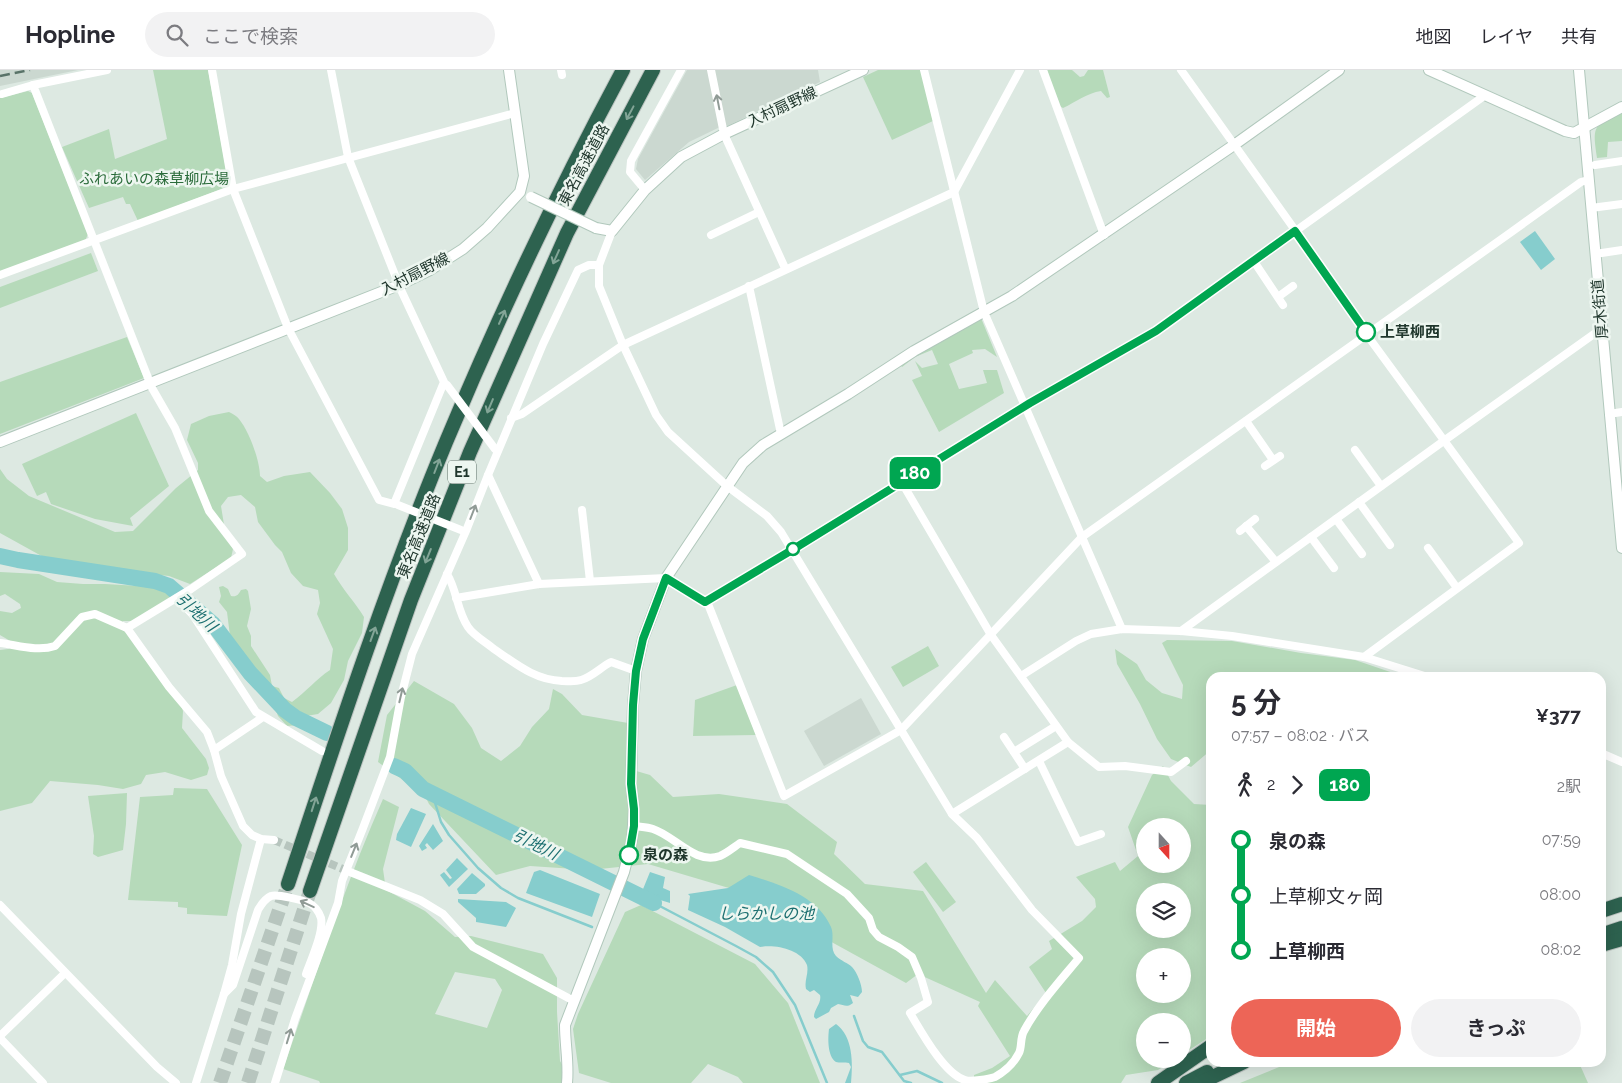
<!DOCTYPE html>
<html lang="ja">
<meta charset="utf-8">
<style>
:root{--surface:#fff;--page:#f2f2f3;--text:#2b2b33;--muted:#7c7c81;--line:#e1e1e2;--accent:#ed6557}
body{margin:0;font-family:Raleway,"Noto Sans JP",sans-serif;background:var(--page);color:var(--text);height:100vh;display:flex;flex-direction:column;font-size:19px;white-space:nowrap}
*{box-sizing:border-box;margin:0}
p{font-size:16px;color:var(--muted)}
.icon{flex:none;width:28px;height:28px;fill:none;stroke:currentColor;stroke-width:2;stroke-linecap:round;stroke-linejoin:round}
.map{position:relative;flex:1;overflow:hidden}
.details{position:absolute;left:1206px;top:602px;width:400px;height:395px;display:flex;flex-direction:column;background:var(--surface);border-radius:15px;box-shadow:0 5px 20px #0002}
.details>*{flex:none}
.badge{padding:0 10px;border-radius:8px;font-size:18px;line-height:32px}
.needle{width:32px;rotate:159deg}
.controls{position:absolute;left:1136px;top:748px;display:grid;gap:10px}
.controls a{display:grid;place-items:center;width:55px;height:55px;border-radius:50%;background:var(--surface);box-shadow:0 5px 20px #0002;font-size:25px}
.map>.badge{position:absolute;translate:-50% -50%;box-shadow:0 0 0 2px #fff}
.legs{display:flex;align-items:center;gap:8px;height:55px;padding:0 25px;font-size:16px}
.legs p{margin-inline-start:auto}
.summary{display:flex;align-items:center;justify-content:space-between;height:85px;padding:0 25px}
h1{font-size:28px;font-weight:700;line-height:38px}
.button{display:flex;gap:10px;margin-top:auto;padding:10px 25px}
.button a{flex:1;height:58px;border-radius:30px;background:var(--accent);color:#fff;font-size:20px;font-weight:700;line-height:58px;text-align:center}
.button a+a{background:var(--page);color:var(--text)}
ul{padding:0 25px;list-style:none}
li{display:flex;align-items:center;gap:18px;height:55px;font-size:19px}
li i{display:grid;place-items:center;width:8px;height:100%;margin:0 6px;background:currentColor}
li i::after{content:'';width:12px;height:12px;margin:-6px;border:4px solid;border-radius:50%;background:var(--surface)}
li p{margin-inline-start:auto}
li:first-child i{background:linear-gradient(#0000 50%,currentColor 0)}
li:last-child i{background:linear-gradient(currentColor 50%,#0000 0)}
header{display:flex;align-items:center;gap:30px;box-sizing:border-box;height:70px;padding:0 25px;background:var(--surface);border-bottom:1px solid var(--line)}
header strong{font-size:24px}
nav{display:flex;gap:28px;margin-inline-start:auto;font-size:18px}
.search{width:350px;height:45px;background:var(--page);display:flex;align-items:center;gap:12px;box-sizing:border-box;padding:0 18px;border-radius:28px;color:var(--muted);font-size:19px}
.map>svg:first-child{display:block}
.built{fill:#cbd8d0}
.green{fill:#b6daba;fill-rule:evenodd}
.water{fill:#86cdcd}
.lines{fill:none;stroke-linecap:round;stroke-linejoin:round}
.stream{stroke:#86cdcd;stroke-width:2.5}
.river{stroke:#86cdcd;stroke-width:16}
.street-tunnel{stroke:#b7c5be;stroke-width:8;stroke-dasharray:8 4;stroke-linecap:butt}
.highway-tunnel{stroke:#b7c5be;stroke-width:14;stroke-dasharray:14 7;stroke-linecap:butt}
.secondary-casing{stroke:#b1c8bc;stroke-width:12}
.highway-casing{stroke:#bcc3c0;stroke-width:16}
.street{stroke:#fff;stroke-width:8}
.secondary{stroke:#fff;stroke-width:10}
.highway{stroke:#2d624f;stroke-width:14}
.rail{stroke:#597368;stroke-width:2.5;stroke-dasharray:10 5;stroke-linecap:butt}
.secondary-bridge-casing{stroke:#b1c8bc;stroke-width:12;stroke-linecap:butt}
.street-bridge{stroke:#fff;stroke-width:8}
.secondary-bridge{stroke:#fff;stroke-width:10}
.oneway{stroke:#909b96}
.oneway2{stroke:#83a597}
.line-1-casing{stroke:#fff;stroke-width:11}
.line-1{stroke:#00a651;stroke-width:8}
.stop-1-dot{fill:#fff;stroke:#00a651;stroke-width:2.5}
.labels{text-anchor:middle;stroke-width:5;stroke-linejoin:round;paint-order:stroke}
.shield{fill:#edf6f0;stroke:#5e7068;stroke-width:1}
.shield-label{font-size:14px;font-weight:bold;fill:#20372d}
.street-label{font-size:15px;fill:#20372d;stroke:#edf6f0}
.park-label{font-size:15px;fill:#2b6c3b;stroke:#edf6f0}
.stop-label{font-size:15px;font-weight:bold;fill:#20372d;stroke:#edf6f0;text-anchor:start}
.water-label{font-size:16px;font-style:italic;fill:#1c6f70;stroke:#edf6f0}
</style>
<header>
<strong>Hopline</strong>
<div class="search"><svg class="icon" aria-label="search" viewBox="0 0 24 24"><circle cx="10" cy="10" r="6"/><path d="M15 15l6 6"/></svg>ここで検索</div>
<nav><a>地図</a><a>レイヤ</a><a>共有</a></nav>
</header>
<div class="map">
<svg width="1622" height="1013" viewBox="0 0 1622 1013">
<rect width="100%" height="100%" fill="#dde9e2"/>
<g class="built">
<polygon points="0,0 78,0 0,16"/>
<polygon points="687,0 708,0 720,57 689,72 645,110 636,99 638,89"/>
<polygon points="714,0 818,0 820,12 727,56 724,55"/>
<polygon points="861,628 881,664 824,696 804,661"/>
</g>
<g class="green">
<polygon points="153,0 208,0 229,116 138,151 130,134 126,134 123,127 89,138 62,77 109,59 115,89 167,69"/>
<polygon points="878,0 921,0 933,51 892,70 863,7"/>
<path d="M1047,0H1072L1080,7L1084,6L1088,0H1103L1110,27L1107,28L1101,21C1087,23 1076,32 1063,38L1058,35Z"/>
<polygon points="28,21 32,23 88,164 85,171 0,202 0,28"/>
<path d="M1622,42V71L1608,72L1607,87L1597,88C1593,58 1591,55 1622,42Z"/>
<polygon points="91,183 98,201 0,238 0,217"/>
<polygon points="981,248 997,287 985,279 972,280 973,283 949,294 959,319 987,313 983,300 997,300 1004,323 939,362 912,310 922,306 915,291 922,298 938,294 932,280 915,287 902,297 899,293"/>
<polygon points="127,267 144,308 0,364 0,312"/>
<path d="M229,342C233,344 237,346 239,349C249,361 260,391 260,406L267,412L284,406L310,402L330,423L342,439L348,458V480L334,504C343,520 355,532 364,547L362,563L348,591L344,610L331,633L318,644L306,646L298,655L287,656L278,646L269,621L252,601L247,589L231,574L227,542L219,532L221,526L219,517L223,516L228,519L231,526C237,527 238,525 241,520L246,519L248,521L251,539L247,556L251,566V576L270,605L272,616L279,618L284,628L292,632C306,622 316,609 330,600L333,579L317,544L320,533L318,520L303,516L291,503L282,482L275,475L258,452L255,437L241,425L228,427L221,436L226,467L233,479L231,488L190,514L169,506L87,497L47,489L0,463V399L7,409L29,426L115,462L133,461L176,418L198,400V393L187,370L191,354L209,346Z"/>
<polygon points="136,343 169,416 130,448 133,456 95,449 51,434 46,422 37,426 22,394"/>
<polygon points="0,502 39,504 57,512 83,514 105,514 156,517 165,519 172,525 172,528 135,551 123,551 121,557 124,561 131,563 181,635 183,641 182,658 206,689 209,698 207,705 191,710 165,702 146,705 141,714 123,719 98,715 50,711 32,733 0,741 0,580 8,579 12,577 12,572 0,565 0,541 12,543 21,538 20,534 5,524 0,526"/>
<polygon points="1167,570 1232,571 1301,583 1355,590 1405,607 1211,608 1211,680 1191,697 1171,689 1157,669 1140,634 1117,594 1115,579 1137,594 1146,610 1162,623 1182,629 1183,615 1162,573"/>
<polygon points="928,576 939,596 903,617 891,597"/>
<path d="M414,611L454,634L472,658L481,678L501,691L520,676L532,657L549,639L553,619L562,624L582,645L628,653L626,698L650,705L673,727L719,724L787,734L837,772L834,784L865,814L923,821L986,923L995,910L1027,946L1046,923L1029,897L1052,879L1049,871L1082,851L1096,837L1095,829L1076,807L1115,792L1120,801L1138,786L1128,757L1152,705L1163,696L1171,711L1194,734L1211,735V966L1183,984L1182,951H1145V989H1175L1158,1000L1126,1005L1121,1013H974V1005L992,998L1010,986L978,936L980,932L918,904L906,913L739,821L648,794L590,800L530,796L496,805L429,734L425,726L378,692L387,645ZM1145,756H1182V794H1145ZM1145,821H1182V859H1145ZM1145,886H1182V924H1145Z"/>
<polygon points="737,615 756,665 693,666 695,630"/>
<polygon points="174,718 207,719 242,775 227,846 187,844 187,838 178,837 178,832 128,830 140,727 173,725"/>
<polygon points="127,723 126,754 123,780 98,787 93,784 94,766 88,726"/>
<path d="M383,729L399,737L383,799L386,820L425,841L455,867L471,866L543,884L557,908V942L560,991L564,998L563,1013H320L319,1011L283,999C315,908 344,817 383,729ZM455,902L495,909L502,920L487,958L435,944Z"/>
<polygon points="926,792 956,832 943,842 913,802"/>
<polygon points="641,835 755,894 788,933 820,1013 743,1013 738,1007 708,994 691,1013 611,1013 579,1003 573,959 578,944 625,842"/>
<polygon points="1289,993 1573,993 1580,995 1588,1013 1240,1013"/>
</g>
<g class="water">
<polygon points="1535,161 1555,189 1541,200 1520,172"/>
<polygon points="411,738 426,744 411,777 396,770 397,764"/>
<polygon points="433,754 443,771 433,780 427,773 425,775 427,778 422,781 419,776"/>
<polygon points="457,788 468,799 449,817 440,805 444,802 450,809 452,808 446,800"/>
<polygon points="540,800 600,824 592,847 526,823 534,802"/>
<polygon points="650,802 665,807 663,818 670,821 670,833 641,824"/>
<polygon points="472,803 485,814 485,816 476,824 459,824 457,819"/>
<path d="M749,805C779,814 818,826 831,857C835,866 829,878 836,886C841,891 848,893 852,897C857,902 862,915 862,922L858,927L850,925L853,933C847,938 844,935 838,934L831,938L829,942L816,949L814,947C814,939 822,933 820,925L814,920L810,922L806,919C804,911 809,903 807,895C801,879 774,874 760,877L725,857L688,840L690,826L688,824L728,818Z"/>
<polygon points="458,829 506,832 516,838 506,857 476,852 476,848 458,832"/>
<path d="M836,954C853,966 853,993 851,1013H845L851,997L849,993C845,992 839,993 836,992C827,986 828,967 829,959Z"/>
</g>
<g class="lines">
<g class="stream">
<polyline points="432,723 441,752 449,765 478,798 501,818 518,828 592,857"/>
<polyline points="658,826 654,833 736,876 756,887 773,902 795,935 827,1013"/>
<polyline points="854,946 863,971 868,977 882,982 904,1011 911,1013"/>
<polyline points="900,1005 917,1001 942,1013"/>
</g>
<g class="river">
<polyline points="0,486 18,490 155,511 169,516 213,554 250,603 285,640 296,648 327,663"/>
<polyline points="394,696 405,701 423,719 654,833"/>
</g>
<polyline class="street-tunnel" points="274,770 350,802"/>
<g class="highway-tunnel">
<polyline points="220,1013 288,814"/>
<polyline points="248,1013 310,821"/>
</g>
<defs>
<g id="secondary">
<polyline points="1429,0 1565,61 1574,63 1622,37"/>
<polyline points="1579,0 1622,478"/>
<polyline points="596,158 612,161 645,120 681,87 724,64 863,0"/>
<polyline points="0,372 399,215 430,200 463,179 487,158 520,122 524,106 509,0"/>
<path d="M567,1013C569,993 565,975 565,955L624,802L632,770L634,739L631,714L633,635L636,601L643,569L666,508L743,393L763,375L848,324L914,281L1012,226L1234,75L1339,0"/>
</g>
<g id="highway">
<path d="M288,814C337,666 386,516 446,372C499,245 558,121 623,0"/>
<polyline points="310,821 411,530 470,382 567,163 653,0"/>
<polyline points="1601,841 1622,834"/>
<polyline points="1601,865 1622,858"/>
<polyline points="1601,875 1622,869"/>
<polyline points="1158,1013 1211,976"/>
<polyline points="1186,1013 1207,1002"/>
<polyline points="1200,1013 1244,992"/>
</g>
</defs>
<use href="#secondary" class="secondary-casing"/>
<use href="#highway" class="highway-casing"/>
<g class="street">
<polyline points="107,0 33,15 152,318 175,358 209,441 242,484 191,519 127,558"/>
<polyline points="212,0 233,119 288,258 379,430 394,434 444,312 401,220 348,87 331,0"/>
<polyline points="561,0 562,5"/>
<polyline points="711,0 724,64 785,198"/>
<polyline points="924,0 984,242 1122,559"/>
<polyline points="1043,0 1104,165"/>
<polyline points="1181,0 1352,240 1367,265 1519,473 1364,587"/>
<polyline points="2,24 33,15"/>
<polyline points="1595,95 1622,91"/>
<polyline points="645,120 630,102 631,91 681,0"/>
<polyline points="1591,138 1622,134"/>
<path d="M612,161L599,195V216L623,275L656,345L668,362L727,416L767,446L781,462L952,744L977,768L1032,840L1079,888C1060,911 1038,935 1024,961C1020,968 1022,977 1019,983C1014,993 1004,1002 995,1007C989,1009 971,1012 965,1010C944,1004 921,961 910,943L928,932L921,908L912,887L898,877L879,867L873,860L869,848L847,824L787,784L740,773C734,777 727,783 720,786C695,795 675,766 653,759C647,757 640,757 634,756"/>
<polyline points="711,165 759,142"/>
<polyline points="1595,184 1622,180"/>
<polyline points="1253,190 1283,235"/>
<polyline points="0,205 233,119 515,43"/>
<polyline points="749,216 781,364"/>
<polyline points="1278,227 1293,216"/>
<polyline points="1609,344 1622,342"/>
<polyline points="511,348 522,344 623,275 954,122 1020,0"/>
<polyline points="1246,351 1273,390"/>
<polyline points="1355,380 1381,416"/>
<polyline points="1265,396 1280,386"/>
<polyline points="488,405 539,514"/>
<polyline points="901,411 991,565 1068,672 952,744"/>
<polyline points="1359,432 1390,475"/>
<polyline points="582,440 590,511"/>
<polyline points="1336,449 1362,484"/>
<polyline points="1246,456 1276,492"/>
<polyline points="1240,461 1255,449"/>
<polyline points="1311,467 1334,498"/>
<polyline points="1428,478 1457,518"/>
<path d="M447,504C457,520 457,541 468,557C474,566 486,572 494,579C516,594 535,610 562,611C569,611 575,612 581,610C592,607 601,597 611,592L636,601"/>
<polyline points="177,528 193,545 256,642 322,681"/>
<polyline points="456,528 539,514 666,508 705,532 791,481 1024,336 1156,261 1484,26"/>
<polyline points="705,532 708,534 784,726 901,660 1082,467 1510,163 1581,112 1588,110"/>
<polyline points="1181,561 1445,370 1601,259"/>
<path d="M0,573C17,575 38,582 55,576L82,547L95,544L127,558L169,617L207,662L214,680L221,706L243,756L252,765L261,769L274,770"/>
<polyline points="1021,606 1076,571 1091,564 1122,559 1181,561 1232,566 1364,587 1431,608"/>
<polyline points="1004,667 1025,699"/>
<polyline points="1068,672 1099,697 1125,696 1171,702 1186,691"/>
<polyline points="214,680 263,647"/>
<polyline points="1014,682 1056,656"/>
<polyline points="1601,683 1622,692"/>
<polyline points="1039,691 1078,772 1101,764"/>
<polyline points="350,802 420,830 443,844 473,877 574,931"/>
<polyline points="0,835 157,997 176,1013"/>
<path d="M224,924L233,915L258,840C261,835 264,829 271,826C278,824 302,830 309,833C315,836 319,842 321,848C324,862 311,890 306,904"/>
<polyline points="0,966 65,903"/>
<polyline points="0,968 43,1013"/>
<polyline points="196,1013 224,924 232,895 241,844 261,769"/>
<polyline points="275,1013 295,949 338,833 342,811 363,758 390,687 401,627 412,584 466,461 488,405 543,274 578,200 589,195 599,195"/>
</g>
<use href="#secondary" class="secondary"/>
<use href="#highway" class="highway"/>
<polyline class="rail" points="0,6 30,0"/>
<defs>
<polyline id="secondary-bridge" points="531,127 596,158"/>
</defs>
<use href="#secondary-bridge" class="secondary-bridge-casing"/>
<g class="street-bridge">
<polyline points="447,315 495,379"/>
<polyline points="398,435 461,460"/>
</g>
<use href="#secondary-bridge" class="secondary-bridge"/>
</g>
<defs><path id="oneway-shaft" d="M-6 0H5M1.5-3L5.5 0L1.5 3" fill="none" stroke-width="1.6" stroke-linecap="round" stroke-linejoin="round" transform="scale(1.25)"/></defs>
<g class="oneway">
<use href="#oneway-shaft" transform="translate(718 32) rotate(-101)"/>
<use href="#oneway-shaft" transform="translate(473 442) rotate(-69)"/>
<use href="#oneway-shaft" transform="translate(401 625) rotate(-77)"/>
<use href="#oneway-shaft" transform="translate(354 780) rotate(-68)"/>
<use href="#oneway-shaft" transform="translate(307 834) rotate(-155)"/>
<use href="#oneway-shaft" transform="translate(289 966) rotate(-73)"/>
</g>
<g class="oneway2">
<use href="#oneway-shaft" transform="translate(630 43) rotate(118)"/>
<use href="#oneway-shaft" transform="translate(556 187) rotate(114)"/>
<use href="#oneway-shaft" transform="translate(502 247) rotate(-66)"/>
<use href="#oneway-shaft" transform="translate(490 336) rotate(113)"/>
<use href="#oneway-shaft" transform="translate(437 396) rotate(-69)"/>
<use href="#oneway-shaft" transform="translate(428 486) rotate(112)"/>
<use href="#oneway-shaft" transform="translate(373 564) rotate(-70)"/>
<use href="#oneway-shaft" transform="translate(314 734) rotate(-72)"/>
</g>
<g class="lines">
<defs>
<polyline id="line-1" points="629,785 634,756 634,739 631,714 633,635 636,601 643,569 666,508 705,532 792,480 1030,333 1156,261 1295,161 1366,262"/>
</defs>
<use href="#line-1" class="line-1-casing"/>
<use href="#line-1" class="line-1"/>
</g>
<g class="stop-1-dot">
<circle cx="1366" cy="262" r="9"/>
<circle cx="793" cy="479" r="6"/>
<circle cx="629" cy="785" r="9"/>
</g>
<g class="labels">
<rect class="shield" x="448" y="390.5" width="28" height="23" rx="4"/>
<g class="shield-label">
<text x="462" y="407">E1</text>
</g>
<g class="street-label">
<text transform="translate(782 37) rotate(-25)" y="5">入村扇野線</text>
<text transform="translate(584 95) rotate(-62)" y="5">東名高速道路</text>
<text transform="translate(415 204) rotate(-27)" y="5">入村扇野線</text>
<text transform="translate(1600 239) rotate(-95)" y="5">厚木街道</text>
<text transform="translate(419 466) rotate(-68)" y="5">東名高速道路</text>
</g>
<g class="park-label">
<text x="154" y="114">ふれあいの森草柳広場</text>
</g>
<g class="stop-label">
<text x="1380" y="267">上草柳西</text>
<text x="643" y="790">泉の森</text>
</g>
<g class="water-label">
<text transform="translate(197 542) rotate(43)" y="6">引地川</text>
<text transform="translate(536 774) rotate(26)" y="6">引地川</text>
<text x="766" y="849">しらかしの池</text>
</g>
</g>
</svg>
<div class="controls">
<a><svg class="needle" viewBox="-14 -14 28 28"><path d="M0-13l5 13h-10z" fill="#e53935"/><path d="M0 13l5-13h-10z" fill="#7c7c81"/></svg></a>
<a><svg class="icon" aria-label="layers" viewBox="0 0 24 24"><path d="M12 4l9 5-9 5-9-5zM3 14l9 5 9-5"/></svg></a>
<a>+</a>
<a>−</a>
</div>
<b class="badge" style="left:915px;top:403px;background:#00a651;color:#fff">180</b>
<section class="details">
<div class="summary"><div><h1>5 分</h1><p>07:57 – 08:02 · バス</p></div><b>¥377</b></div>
<div class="legs"><svg class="icon" aria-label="walk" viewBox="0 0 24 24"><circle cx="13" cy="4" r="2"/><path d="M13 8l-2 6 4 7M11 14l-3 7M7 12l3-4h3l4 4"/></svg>2<svg class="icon" aria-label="forward" viewBox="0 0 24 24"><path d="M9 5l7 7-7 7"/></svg><b class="badge" style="background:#00a651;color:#fff">180</b><p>2駅</p></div>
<ul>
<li><i style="color:#00a651"></i><b>泉の森</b><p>07:59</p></li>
<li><i style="color:#00a651"></i><span>上草柳文ヶ岡</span><p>08:00</p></li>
<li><i style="color:#00a651"></i><b>上草柳西</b><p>08:02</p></li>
</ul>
<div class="button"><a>開始</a><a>きっぷ</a></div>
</section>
</div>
